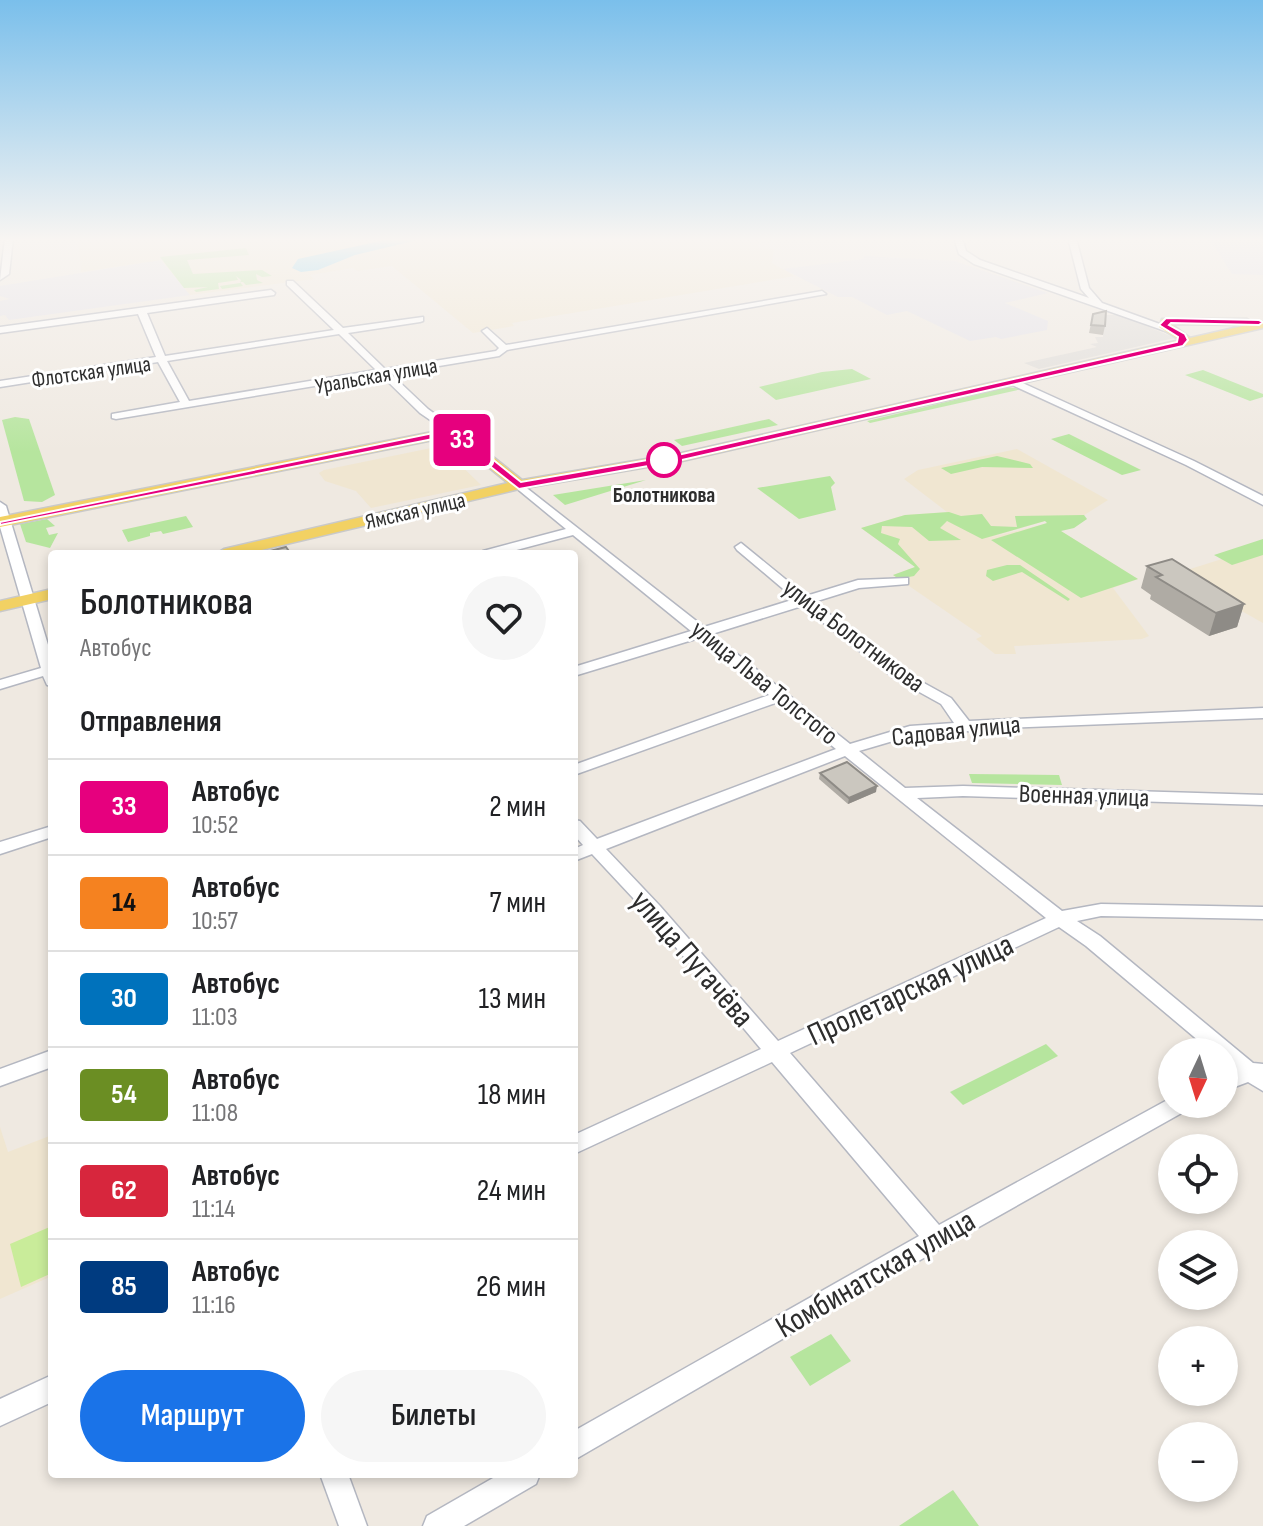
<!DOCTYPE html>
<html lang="ru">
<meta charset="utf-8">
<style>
:root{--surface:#fff;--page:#f6f6f6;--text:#202124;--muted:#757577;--line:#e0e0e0;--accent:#1a73e8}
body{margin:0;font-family:"Sofia Sans Condensed",sans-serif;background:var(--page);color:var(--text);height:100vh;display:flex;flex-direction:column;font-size:30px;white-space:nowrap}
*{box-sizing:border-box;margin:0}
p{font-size:26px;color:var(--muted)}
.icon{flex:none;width:44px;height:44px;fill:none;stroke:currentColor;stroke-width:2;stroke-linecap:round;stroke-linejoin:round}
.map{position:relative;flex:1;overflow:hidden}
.drawer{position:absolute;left:48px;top:550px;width:530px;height:928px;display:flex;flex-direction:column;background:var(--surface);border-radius:8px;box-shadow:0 4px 12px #0003}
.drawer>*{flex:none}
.badge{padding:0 16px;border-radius:6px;font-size:28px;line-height:52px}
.needle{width:52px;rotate:184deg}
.tools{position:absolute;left:1158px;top:1038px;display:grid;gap:16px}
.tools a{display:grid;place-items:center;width:80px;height:80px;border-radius:50%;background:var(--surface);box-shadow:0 4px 12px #0003;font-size:40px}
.map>.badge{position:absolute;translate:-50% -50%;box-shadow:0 0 0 4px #fff}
h2{padding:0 32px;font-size:30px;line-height:72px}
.round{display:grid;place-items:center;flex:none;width:84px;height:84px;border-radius:42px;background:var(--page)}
.head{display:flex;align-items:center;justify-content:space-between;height:136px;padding:0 32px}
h1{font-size:38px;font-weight:600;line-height:60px}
.button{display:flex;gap:16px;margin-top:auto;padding:16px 32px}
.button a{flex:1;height:92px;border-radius:48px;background:var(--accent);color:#fff;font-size:32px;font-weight:600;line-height:92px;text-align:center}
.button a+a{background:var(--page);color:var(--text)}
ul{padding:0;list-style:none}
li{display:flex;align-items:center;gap:24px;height:96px;padding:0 32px;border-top:2px solid var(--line)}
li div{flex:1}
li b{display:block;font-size:30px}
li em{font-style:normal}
li .badge{min-width:88px;font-weight:700;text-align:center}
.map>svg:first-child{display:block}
.industrial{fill:#e3e1e8}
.education{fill:#f0e6d1}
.green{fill:#b6e59e}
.pitch{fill:#c9ec9a}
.plaza{fill:#dfdcd8}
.water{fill:#75cff0}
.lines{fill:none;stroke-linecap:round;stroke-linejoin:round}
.minor-casing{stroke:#b4b7c1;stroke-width:3}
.major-casing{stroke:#c9c9c9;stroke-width:3}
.minor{fill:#fff;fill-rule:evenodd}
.major{fill:#f2d163;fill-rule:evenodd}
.wall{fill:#afaba4}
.shaded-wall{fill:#8e8b86}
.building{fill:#cbc7bf;stroke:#8e8b86;stroke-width:2}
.line{fill:#e6007e;stroke:#fff;stroke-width:2}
.stop-dot{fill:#fff;stroke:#e6007e;stroke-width:4}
.labels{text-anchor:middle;stroke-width:6;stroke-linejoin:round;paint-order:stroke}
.far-street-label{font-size:22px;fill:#2e2e2e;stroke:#fff}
.far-stop-label{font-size:22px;font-weight:bold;fill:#2e2e2e;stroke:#fff}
.street-label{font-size:26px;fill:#2e2e2e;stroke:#fff}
.near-street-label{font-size:32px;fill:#2e2e2e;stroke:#fff}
</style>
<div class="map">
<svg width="1263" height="1526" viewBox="0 0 1263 1526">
<rect width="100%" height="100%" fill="#efe9e1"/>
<g class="industrial">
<polygon points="1209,238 1263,238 1263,275 1232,274"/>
<polygon points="864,256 955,261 1048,293 1005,303 1048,321 1047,330 1001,339 996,337 970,341 907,311 887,315 852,297 838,297 783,269 864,259"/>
<polygon points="161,260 190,295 9,320 5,315 0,316 0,301 10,299 0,296 0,286"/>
</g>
<g class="education">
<polygon points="78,238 760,238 758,248 774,249 772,263 795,276 512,323 514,326 473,333 392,266 357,271 353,268 310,275 314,279 190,295 161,260 81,272"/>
<polygon points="441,446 481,485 371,508 356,491 325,481 319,473 324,470"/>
<polygon points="1017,449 1108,500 1078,519 1045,521 988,538 1048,523 1138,579 1113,588 1149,636 1142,639 1014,646 1016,654 995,654 976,639 982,636 893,575 915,567 861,528 905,515 947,512 904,479 918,470"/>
<polygon points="1263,546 1263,623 1215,596 1165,577"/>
<polygon points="0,1127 8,1152 52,1135 52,1276 0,1299"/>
</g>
<g class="green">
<polygon points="246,248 249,255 187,260 193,274 262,270 272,276 262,277 256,274 257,280 263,283 246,285 243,282 240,282 243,286 222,289 220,286 240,283 241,280 236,276 238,280 218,283 219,289 196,292 194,290 208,287 184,288 160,257"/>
<polygon points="852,369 871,379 776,400 759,387 822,372"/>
<polygon points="1203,370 1263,394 1263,397 1250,401 1185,375"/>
<polygon points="1008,387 1022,389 870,423 867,421"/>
<polygon points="15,417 29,419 55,495 42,502 24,501 2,420"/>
<polygon points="769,419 778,425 682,446 674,440"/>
<polygon points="1069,434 1141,470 1122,475 1051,439"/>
<polygon points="997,456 1030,464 1033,468 982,467 951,474 941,468"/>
<polygon points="830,476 835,483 831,487 836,510 799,519 757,488"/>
<polygon points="646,480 565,505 553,495"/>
<polygon points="949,512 961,516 982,514 991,526 1017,527 1015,516 1084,515 1087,519 1074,528 1061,531 1138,579 1081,598 991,540 1047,523 1045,521 982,539 947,521 940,528 961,540 929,541 912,527 882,526 881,533 900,539 898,544 920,569 914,576 899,579 893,575 915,567 861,528 905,515"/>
<polygon points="186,516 193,527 163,534 161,531 150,533 150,536 128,542 122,530"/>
<polygon points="47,519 55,526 46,528 49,535 58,533 50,548 26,542 20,524"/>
<polygon points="1263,539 1263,555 1232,565 1214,555"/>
<polygon points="1007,565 1020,565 1070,599 1068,601 1022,572 993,581 986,576 987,570"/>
<polygon points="969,774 1059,775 1062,785 972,783"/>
<polygon points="1046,1044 1058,1056 963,1105 950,1092"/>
<polygon points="831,1334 851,1361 810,1386 790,1357"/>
<polygon points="953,1490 979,1526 899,1526"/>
</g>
<polygon class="pitch" points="52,1226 52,1273 21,1287 10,1244"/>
<polygon class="plaza" points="1103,315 1120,315 1175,338 1039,369 1024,363 1097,347 1090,344 1098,343 1095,337 1103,337"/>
<polygon class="water" points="394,238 426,238 355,255 318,270 301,272 292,268 298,259"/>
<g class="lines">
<defs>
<g id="minor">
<polygon points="5,238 13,238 9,274 0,280"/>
<polygon points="954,238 962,238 966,251 980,260 1089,298 1081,289 1068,238 1076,238 1089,288 1102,303 1179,331 1171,333 974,264 959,254"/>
<path d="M287,281H293L343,328L423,317V321L420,322L348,333L385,369L496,351L499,348L482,331L487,328L506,345L822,291L826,294L507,350L499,356L391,374L428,409L462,434V438L458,439L420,413L381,375L116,419L112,418V414L180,402L158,362L0,387V381L156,357L138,314L0,333V327L271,290L275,293L274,295L147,313L165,356L334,330L287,285ZM339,334L376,370L189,401L167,361Z"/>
<polygon points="1010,380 1016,380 1194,461 1263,496 1263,505 1186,465 1010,384"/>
<path d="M519,482L704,627L795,599L737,550L735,547L741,543L806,596L858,580L908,578V584L859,588L814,602L904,672L951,698L969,721L1263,708V718L1004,728L910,736L859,751L905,788L963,786L1263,795V805L963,796L917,798L1062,911L1101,904L1263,907V919L1101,916L1077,921L1100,936L1253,1063L1263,1064V1091L1248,1082L1224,1091V1074L1233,1070L1224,1062V1052H1212L1086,946L1059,927L790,1053L939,1225L1171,1098L1172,1104H1190L1187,1110L865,1291L574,1460V1431L919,1236L772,1062L574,1154V1135L761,1049L648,914L592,854L574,861V849L583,845L574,835V820L580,821L597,839L836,749L778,702L574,775V765L769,695L699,638L574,676V667L691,631L573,535L501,554H481L483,551L566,529L515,487L513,485ZM802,606L894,678L941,704L954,723L910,726L850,744L712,634ZM845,756L1046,918L778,1041L660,906L606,849Z"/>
<polygon points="0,502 6,506 52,658 52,686 47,685 43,676 0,689 0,680 41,668 0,527"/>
<polygon points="52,826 52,837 0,854 0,842"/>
<polygon points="52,1050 52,1067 0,1086 0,1069"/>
<polygon points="52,1375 52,1402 0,1426 0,1399"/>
<polygon points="320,1474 348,1474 367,1526 339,1526"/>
<polygon points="500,1474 540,1474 536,1484 464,1526 423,1526 427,1516"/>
</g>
<g id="major">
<path d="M1162,319H1247L1253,322L1250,325L1263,322V328L682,461L519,489L244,554H216L224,549L508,483L454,439L443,438L0,527V517L443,430L463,433L522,480L682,453L1176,341L1178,339L1159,327ZM1171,324L1247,325L1190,338Z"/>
<polygon points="52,589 52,599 0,611 0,601"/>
</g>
</defs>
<use href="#minor" class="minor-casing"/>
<use href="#major" class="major-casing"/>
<use href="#minor" class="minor"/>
<use href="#major" class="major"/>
</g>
<g class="wall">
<polygon points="1093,314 1105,326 1103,335 1089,333"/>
<polygon points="1147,566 1244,604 1237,627 1209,636 1150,599 1151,595 1141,588"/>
<polygon points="820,773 876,792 848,804 819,779"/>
</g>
<g class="shaded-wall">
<polygon points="1244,604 1237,627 1209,636 1216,613"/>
<polygon points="877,786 876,792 848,804 849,798"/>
</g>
<g class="building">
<polygon points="1106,311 1105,326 1091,325 1093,314"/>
<polygon points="286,547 291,554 263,554 262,553"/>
<polygon points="1172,559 1244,604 1216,613 1156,577 1162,575 1147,566"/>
<polygon points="847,762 877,786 849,798 820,773"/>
</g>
<linearGradient id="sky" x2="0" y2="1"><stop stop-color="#7abfeb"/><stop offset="0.53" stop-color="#f8f5f2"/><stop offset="1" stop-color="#f8f5f2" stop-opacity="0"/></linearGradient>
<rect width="1263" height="452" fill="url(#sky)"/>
<polygon class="line" points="1166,318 1259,320 1263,322 1259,325 1171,323 1169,325 1185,334 1188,340 1183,346 682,460 519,489 455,439 443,437 0,525 0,522 443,431 461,434 521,482 682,454 1177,342 1178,337 1159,325"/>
<circle class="stop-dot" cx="664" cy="460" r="16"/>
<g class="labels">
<g class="far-street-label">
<text transform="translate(91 371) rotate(-8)" y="8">Флотская улица</text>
<text transform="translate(376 375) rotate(-10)" y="8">Уральская улица</text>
<text transform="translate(415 510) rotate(-13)" y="8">Ямская улица</text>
</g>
<g class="far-stop-label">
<text x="664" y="502">Болотникова</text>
</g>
<g class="street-label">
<text transform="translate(854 635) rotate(37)" y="9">улица Болотникова</text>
<text transform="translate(765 682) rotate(39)" y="9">улица Льва Толстого</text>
<text transform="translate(956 730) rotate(-6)" y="9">Садовая улица</text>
<text transform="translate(1084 795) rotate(2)" y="9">Военная улица</text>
</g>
<g class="near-street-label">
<text transform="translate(693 958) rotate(49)" y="11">улица Пугачёва</text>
<text transform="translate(910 989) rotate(-25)" y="11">Пролетарская улица</text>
<text transform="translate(875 1273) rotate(-30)" y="11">Комбинатская улица</text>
</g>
</g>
</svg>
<div class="tools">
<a><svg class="needle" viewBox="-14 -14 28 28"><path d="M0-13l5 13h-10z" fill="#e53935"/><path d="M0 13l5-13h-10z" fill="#757577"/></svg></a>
<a><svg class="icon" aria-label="locate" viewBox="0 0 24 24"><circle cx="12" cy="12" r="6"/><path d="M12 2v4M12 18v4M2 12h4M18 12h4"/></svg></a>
<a><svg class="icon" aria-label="layers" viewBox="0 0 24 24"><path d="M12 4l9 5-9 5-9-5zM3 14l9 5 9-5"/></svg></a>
<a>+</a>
<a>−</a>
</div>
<b class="badge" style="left:462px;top:440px;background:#e6007e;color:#fff">33</b>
<section class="drawer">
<div class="head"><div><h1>Болотникова</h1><p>Автобус</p></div><a class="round"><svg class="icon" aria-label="heart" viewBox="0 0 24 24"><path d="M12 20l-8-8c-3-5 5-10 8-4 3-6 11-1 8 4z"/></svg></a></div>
<h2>Отправления</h2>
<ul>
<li><span class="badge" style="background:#e6007e;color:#fff">33</span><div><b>Автобус</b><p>10:52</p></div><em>2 мин</em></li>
<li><span class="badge" style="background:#f58220;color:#111">14</span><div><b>Автобус</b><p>10:57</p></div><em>7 мин</em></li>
<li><span class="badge" style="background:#0072bc;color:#fff">30</span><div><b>Автобус</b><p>11:03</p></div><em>13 мин</em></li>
<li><span class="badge" style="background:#6b8e23;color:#fff">54</span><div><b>Автобус</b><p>11:08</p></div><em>18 мин</em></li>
<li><span class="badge" style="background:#d7263d;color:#fff">62</span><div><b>Автобус</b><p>11:14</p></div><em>24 мин</em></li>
<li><span class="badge" style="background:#003b80;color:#fff">85</span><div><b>Автобус</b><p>11:16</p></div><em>26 мин</em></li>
</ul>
<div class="button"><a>Маршрут</a><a>Билеты</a></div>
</section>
</div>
